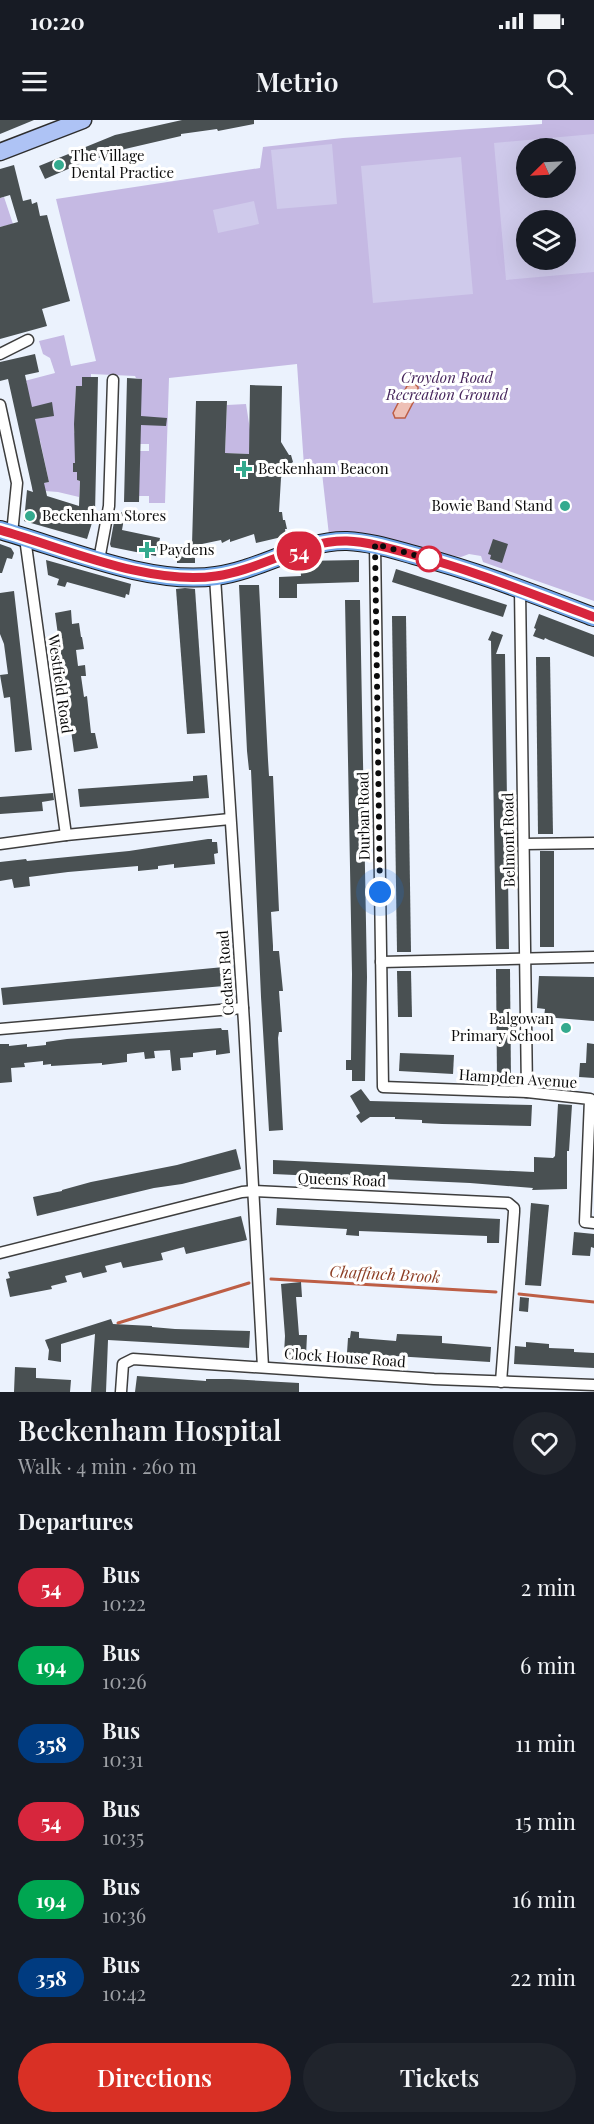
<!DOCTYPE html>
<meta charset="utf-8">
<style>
:root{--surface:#171b24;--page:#20242c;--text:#f1f3f6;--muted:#9ea1a6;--accent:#d93025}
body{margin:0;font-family:"Playfair Display",serif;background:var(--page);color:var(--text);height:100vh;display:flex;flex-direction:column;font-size:22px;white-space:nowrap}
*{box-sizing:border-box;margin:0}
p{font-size:20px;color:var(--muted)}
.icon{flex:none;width:33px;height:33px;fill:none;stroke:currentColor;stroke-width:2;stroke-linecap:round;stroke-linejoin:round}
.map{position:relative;height:1272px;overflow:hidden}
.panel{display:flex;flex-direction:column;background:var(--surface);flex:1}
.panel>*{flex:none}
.badge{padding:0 12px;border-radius:20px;font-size:21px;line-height:39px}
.needle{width:39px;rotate:246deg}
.tools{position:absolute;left:516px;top:18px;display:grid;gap:12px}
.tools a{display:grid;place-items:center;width:60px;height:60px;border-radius:50%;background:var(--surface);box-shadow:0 6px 24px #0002;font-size:30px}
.you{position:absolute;width:30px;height:30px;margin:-15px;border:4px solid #fff;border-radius:50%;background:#1a73e8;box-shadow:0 0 0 9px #1a73e833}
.map>.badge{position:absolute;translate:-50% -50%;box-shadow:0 0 0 3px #fff}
h2{padding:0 18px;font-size:22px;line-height:54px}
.round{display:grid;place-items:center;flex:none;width:63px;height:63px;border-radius:32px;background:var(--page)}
.summary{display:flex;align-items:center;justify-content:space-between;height:102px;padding:0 18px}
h1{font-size:28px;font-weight:600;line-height:45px}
.primary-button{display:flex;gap:12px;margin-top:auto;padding:12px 18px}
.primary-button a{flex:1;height:69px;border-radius:36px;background:var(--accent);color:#fff;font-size:24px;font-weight:600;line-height:69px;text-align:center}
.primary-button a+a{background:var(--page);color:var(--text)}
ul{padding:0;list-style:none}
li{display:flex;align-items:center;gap:18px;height:78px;padding:0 18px}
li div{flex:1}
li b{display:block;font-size:22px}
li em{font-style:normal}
li .badge{min-width:66px;font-weight:700;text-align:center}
.status{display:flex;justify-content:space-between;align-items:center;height:42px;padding:0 30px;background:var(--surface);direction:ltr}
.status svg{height:16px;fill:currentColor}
header{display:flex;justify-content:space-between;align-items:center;height:78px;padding:0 18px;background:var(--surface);font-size:27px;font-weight:600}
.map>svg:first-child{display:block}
.green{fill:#c5b9e3;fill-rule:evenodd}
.pitch{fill:#cfcaeb;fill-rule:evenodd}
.water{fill:#eec0b6;stroke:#bd5e45;stroke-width:1.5}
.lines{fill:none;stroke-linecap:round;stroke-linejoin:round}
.stream{stroke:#bd5e45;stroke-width:3}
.building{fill:#495052}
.street-casing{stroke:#3e3e3e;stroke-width:13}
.secondary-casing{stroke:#2d2d2d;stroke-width:19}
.primary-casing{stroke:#1c1c1c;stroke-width:20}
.street{stroke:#fff;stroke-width:10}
.secondary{stroke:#aec3f5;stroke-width:16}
.primary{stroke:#70a4e8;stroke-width:18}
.line-casing{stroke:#fff;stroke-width:14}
.line{stroke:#d7263d;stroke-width:9}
.walk{stroke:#0b0b0b;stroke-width:6;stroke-dasharray:0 10.8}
.poi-dot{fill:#34aa8e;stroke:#fff;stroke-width:2}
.stop-dot{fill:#fff;stroke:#d7263d;stroke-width:3}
.labels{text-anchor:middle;stroke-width:6;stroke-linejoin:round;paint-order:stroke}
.poi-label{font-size:15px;fill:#0b0b0b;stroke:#fff;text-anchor:start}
.park-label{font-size:15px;font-style:italic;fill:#45245a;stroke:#fff}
.street-label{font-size:15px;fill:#0b0b0b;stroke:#fff}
.water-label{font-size:16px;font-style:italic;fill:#8d3e24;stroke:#fff}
</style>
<div class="status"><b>10:20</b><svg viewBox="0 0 49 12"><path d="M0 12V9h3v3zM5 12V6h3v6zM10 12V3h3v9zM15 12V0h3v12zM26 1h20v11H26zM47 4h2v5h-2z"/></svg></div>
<header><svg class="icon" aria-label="menu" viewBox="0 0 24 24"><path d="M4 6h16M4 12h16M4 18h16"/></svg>Metrio<svg class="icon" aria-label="search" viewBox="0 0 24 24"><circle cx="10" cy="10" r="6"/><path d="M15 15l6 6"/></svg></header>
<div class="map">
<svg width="594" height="1272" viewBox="0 0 594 1272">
<rect width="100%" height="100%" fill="#ebf2fd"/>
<g class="green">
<path d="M542,0H594V481L483,442L481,436L469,434L461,437L329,415L321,344L304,346L297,244L169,258L165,383H149V376H137L134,331H149V324H140L135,296L141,294V259L136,258L135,256L91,254V257H82V266H76L75,293H90L74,304V313H81L80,343H73V352H88L77,355V360L80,361L79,377L58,372L32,370V368L44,366V363L49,362L40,320L34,321L27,288V262L17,263L55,253L50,238L43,234L39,221L64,215L71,246L96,241L56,79L260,48L263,27L343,18L542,4ZM526,28H566V68H526ZM526,100H566V140H526Z"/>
<polygon points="4,77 13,104 0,107 0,78"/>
<polygon points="246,284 250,310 249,334 225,333 227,285"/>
</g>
<g class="pitch">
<path d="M594,14V152L506,160L494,23ZM566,28V68H526V28ZM566,100V140H526V100Z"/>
<polygon points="332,24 337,84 277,89 271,30"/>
<polygon points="461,37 473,174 373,183 361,46"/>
<polygon points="254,81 259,104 218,113 213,90"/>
</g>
<polygon class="water" points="415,264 418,267 418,273 405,298 395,298 393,293 407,266"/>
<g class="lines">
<g class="stream">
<polyline points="271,1159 496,1172"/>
<polyline points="519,1174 594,1182"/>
<polyline points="118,1203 249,1163"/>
</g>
</g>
<g class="building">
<polygon points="0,0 34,0 0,14"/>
<polygon points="182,0 254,0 254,4 218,11 217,9 181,14 181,16 125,29 96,39 96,37 45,59 39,46 115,15"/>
<polygon points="14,45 23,81 31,79 32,84 37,82 40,96 47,95 70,181 42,189 47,206 0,219 0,107 18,102 10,75 0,78 0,49"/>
<polygon points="35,234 39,252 25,255 32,287 52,282 54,296 35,299 49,362 44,363 47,376 79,386 80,361 77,360 77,352 73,352 73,343 75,343 74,304 76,266 82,266 82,257 98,257 95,393 87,419 24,401 27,370 33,372 8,259 0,261 0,242"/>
<polygon points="127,258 142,259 141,296 167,298 166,306 141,305 139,382 124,382"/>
<polygon points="250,265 282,266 281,322 289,335 291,335 293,342 285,348 281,358 279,392 282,392 283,400 285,400 287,409 285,409 286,416 256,423 254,414 230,422 230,419 222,423 221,420 202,424 202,434 195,434 195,443 177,443 177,424 192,425 196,281 227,281 225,333 249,334"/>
<polygon points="116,391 125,393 122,410 160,418 156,436 111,427 110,424"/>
<polygon points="493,419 508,424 502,443 490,439 491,435 488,434"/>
<polygon points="0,424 11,428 14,433 12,439 7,438 2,453 0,453"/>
<polygon points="46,440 131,464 129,475 126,474 125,478 67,462 65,467 57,465 59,459 48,455"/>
<polygon points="359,440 359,462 297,464 297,478 279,478 279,457 301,456 300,441"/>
<polygon points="396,449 507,485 503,497 392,462"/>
<polygon points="239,465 259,465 268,640 269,656 273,656 279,791 271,792 273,826 273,831 279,831 283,871 279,871 282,912 279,912 278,918 283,1010 269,1011 261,877 251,650 249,650 247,631"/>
<polygon points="185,468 195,469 205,613 187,614 176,469"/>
<polygon points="14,471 32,630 15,632 10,577 4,578 0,555 8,554 4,524 0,514 0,473"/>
<polygon points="345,480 360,480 367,857 365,961 352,961 352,950 346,950 346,940 351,940 352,854"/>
<polygon points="71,490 72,504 79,503 81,517 82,517 84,529 76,530 78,546 85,545 86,556 81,556 84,577 87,576 91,613 95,613 98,628 74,632 55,493"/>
<polygon points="539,494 594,515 594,537 549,520 545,518 544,520 533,516 536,509 534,508"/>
<polygon points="392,496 406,496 411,832 397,832"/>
<polygon points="492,511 503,515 496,534 505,534 509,829 496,829 491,521 488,520"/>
<polygon points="536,537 550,537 553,714 538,714"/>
<polygon points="207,655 209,678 80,687 78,669 193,661 193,656"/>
<polygon points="53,673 54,680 42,682 43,691 0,694 0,677"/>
<polygon points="208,719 212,719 212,722 217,722 218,733 214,734 215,744 174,748 174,744 158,746 158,749 138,751 138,746 68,752 29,757 30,766 14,768 12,759 0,761 0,742 26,739 27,741 129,731"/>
<rect x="540" y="731" width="14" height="96"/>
<polygon points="224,847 224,866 3,885 1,868"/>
<polygon points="496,849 510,849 511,962 497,961"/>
<polygon points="397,851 411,851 412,897 398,897"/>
<polygon points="539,856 594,857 594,901 544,897 545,889 537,888"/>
<polygon points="221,908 222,910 228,910 230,933 216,935 216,930 193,933 193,937 180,938 181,950 172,951 170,930 154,931 155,938 145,939 144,932 127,934 127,942 102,945 102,943 51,946 51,944 43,945 43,941 24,943 25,947 11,948 12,962 0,963 0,924 9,924 9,926 27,924 27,927 46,925 46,922 67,919"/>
<polygon points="587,923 594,924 594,958 579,957 580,943 586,943"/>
<polygon points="400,933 454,935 453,954 399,951"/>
<polygon points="361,969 370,981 532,985 531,1006 442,1004 422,1003 422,1000 395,999 395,997 370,997 361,1003 356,996 360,993 350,976"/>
<polygon points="558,984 572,985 569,1031 567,1031 567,1069 532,1070 533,1068 470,1063 273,1054 273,1040 534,1052 534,1037 553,1038 555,1036"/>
<polygon points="236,1029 241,1049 182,1064 154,1068 37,1096 33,1077 62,1071 62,1070 91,1062 177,1045"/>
<polygon points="531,1083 549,1085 541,1166 525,1165"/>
<polygon points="277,1088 500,1099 499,1123 487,1123 487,1116 359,1111 359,1116 346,1115 347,1109 276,1105"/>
<polygon points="241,1096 247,1120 186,1134 184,1127 161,1133 163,1140 123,1148 121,1142 105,1146 107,1152 83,1158 81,1152 65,1156 67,1162 51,1166 52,1169 10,1177 6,1159 10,1158 8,1152"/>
<polygon points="574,1112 594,1114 594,1128 591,1127 590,1136 572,1135"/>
<polygon points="301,1162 302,1177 296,1177 299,1215 307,1215 306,1236 284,1234 285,1216 281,1164"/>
<polygon points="520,1177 529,1178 528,1192 519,1191"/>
<polygon points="111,1199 113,1204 152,1206 152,1207 175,1209 250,1211 249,1228 108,1220 106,1272 91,1272 95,1214 61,1224 61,1242 48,1240 49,1230 45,1220"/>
<polygon points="351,1211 359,1212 359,1218 396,1221 397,1214 421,1215 442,1216 442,1223 491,1227 490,1242 347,1233 348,1218 350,1218"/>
<polygon points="526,1222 549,1224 549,1228 574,1229 574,1232 594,1233 594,1248 514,1244 515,1226 526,1227"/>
<polygon points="15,1247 36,1248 36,1258 71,1260 70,1272 14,1272"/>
<polygon points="137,1256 206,1261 206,1259 230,1259 299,1263 299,1272 135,1272"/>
</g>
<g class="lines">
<defs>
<g id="street">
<polyline points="0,234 28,220"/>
<polyline points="0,285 17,363 12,414"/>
<polyline points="25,418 66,715"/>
<polyline points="375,424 383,967 527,972 590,979 585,1102 594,1103"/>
<polyline points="99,440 109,386 113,260"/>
<polyline points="215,457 244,903 263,1247"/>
<polyline points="520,469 527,972"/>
<polyline points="0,724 66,715 230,699"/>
<polyline points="524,724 594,723"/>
<polyline points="381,842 594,837"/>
<polyline points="0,909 243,888"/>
<polyline points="0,1133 242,1072 254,1071 508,1083 514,1088 514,1092 501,1262"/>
<polyline points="121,1272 123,1244 133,1239 434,1259 594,1265"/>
</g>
<polyline id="secondary" points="0,32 83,0"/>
<path id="primary" d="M0,410C64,428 151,466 216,456C261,450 302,420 347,421C370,422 392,429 414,435C476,451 534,474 594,497"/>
</defs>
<use href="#street" class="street-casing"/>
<use href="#secondary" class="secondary-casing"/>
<use href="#primary" class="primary-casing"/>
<use href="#street" class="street"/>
<use href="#secondary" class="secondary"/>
<use href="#primary" class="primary"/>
</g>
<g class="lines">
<defs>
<path id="line" d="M0,410C64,428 150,466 216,456C261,450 302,420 347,421C370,422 392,429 414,435C476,451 534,475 594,497"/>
</defs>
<use href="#line" class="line-casing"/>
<use href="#line" class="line"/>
<polyline class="walk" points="380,772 375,424 429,439"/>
</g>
<g class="poi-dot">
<circle cx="59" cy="45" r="6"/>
<path d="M241 340h6v6h6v6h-6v6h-6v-6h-6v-6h6z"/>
<circle cx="565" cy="386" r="6"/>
<circle cx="30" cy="396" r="6"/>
<path d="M144 421h6v6h6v6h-6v6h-6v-6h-6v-6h6z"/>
<circle cx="566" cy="908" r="6"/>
</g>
<circle class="stop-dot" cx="429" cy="439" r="12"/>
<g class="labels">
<g class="poi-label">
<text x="71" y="41">The Village<tspan x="71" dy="17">Dental Practice</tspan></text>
<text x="258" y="354">Beckenham Beacon</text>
<text x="553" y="391" text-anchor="end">Bowie Band Stand</text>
<text x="42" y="401">Beckenham Stores</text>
<text x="159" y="435">Paydens</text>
<text x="554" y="904" text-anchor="end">Balgowan<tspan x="554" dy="17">Primary School</tspan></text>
</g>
<g class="park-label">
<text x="447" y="263">Croydon Road<tspan x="447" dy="17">Recreation Ground</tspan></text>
</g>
<g class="street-label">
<text transform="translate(60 564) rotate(82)" y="5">Westfield Road</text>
<text transform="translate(364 696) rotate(-91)" y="5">Durban Road</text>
<text transform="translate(509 720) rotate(-91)" y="5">Belmont Road</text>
<text transform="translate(226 853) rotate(-94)" y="5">Cedars Road</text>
<text transform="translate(518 959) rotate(4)" y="5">Hampden Avenue</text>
<text transform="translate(342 1060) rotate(2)" y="5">Queens Road</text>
<text transform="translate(345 1238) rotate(4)" y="5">Clock House Road</text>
</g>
<g class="water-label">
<text transform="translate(385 1154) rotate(3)" y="6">Chaffinch Brook</text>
</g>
</g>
</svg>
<div class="tools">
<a><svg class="needle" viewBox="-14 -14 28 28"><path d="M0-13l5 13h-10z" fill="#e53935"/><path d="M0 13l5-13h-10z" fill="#9ea1a6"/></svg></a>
<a><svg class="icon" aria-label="layers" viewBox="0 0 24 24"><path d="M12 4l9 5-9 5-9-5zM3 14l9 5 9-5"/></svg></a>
</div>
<div class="you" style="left:380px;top:772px"></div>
<b class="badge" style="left:299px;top:431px;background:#d7263d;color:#fff">54</b>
</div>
<section class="panel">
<div class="summary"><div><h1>Beckenham Hospital</h1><p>Walk · 4 min · 260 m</p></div><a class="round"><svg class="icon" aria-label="heart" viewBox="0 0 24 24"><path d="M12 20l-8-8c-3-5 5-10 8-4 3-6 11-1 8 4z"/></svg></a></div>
<h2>Departures</h2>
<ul>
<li><span class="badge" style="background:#d7263d;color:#fff">54</span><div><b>Bus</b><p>10:22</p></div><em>2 min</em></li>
<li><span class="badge" style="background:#00a651;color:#fff">194</span><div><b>Bus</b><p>10:26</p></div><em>6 min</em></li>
<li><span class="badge" style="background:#003b80;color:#fff">358</span><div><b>Bus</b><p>10:31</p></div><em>11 min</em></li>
<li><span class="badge" style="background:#d7263d;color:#fff">54</span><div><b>Bus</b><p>10:35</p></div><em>15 min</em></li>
<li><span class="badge" style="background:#00a651;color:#fff">194</span><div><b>Bus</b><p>10:36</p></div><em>16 min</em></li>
<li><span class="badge" style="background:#003b80;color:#fff">358</span><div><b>Bus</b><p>10:42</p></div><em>22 min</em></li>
</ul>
<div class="primary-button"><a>Directions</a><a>Tickets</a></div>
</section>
